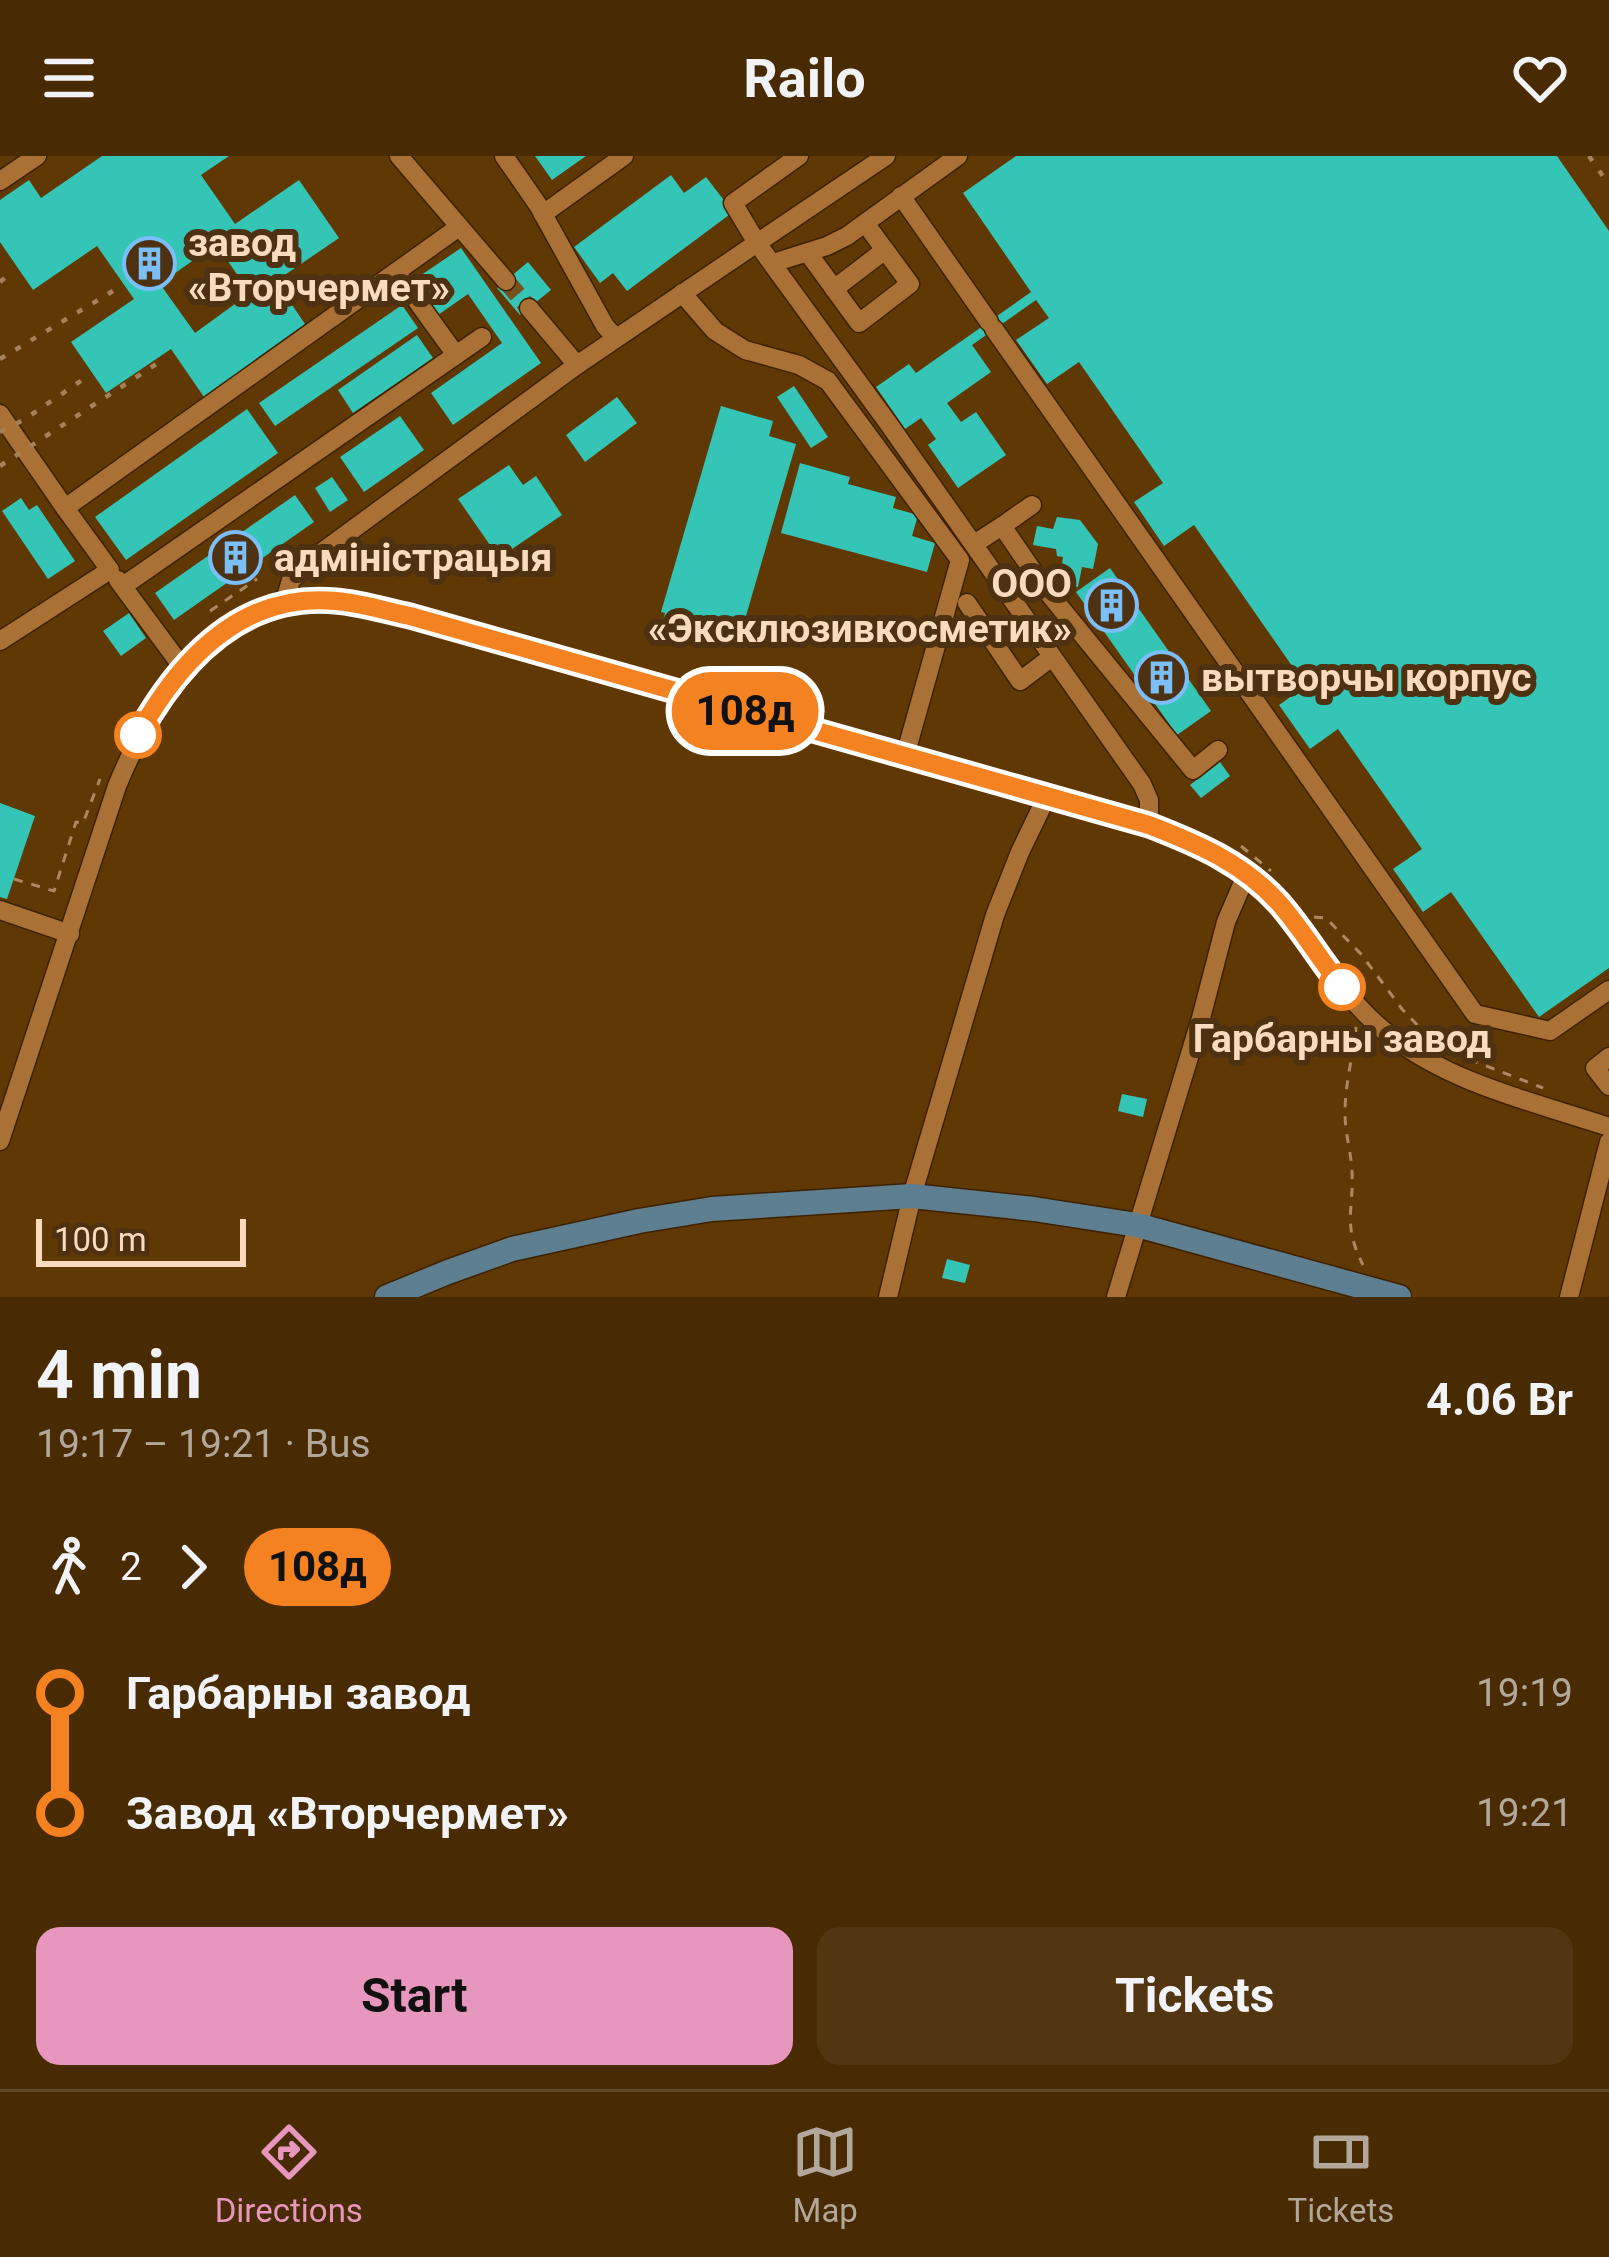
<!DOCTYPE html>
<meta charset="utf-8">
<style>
:root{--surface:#482a03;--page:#523612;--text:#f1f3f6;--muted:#b1a79a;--line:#604625;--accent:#e797bd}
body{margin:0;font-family:Roboto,sans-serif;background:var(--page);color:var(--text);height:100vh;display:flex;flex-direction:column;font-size:45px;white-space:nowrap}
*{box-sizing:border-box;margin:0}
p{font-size:39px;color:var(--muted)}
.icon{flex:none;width:66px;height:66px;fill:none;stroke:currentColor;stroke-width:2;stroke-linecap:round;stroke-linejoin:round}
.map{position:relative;height:1141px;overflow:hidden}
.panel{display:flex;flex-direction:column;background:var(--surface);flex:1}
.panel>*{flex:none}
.badge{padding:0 24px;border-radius:39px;font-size:42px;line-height:78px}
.scale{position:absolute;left:36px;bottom:30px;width:210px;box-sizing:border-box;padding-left:12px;border:6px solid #fadbbe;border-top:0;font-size:33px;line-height:42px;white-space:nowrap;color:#fadbbe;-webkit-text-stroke:9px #4e3111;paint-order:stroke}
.map>.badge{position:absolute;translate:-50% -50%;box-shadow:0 0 0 6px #fff}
.legs{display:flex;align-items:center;gap:18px;height:132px;padding:0 36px;font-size:39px}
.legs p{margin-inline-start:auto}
.summary{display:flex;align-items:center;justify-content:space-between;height:204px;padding:0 36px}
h1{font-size:66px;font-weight:700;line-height:90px}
.cta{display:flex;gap:24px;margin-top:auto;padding:24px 36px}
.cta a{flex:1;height:138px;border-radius:24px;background:var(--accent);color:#111;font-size:48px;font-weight:700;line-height:138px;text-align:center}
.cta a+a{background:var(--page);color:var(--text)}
ul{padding:0 36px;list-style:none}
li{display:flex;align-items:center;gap:42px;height:120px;font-size:45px}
li i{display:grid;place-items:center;width:18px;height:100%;margin:0 15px;background:currentColor}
li i::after{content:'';width:30px;height:30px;margin:-15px;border:9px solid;border-radius:50%;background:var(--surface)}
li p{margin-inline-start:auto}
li:first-child i{background:linear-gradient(#0000 50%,currentColor 0)}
li:last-child i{background:linear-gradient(currentColor 50%,#0000 0)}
header{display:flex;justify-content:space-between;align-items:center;height:156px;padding:0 36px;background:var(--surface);font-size:54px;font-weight:700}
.tab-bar{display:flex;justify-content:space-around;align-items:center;height:168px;border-top:3px solid var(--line);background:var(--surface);font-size:33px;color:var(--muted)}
.tab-bar a{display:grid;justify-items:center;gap:6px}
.tab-bar .active{color:var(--accent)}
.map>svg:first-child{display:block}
.building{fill:#34c5b6;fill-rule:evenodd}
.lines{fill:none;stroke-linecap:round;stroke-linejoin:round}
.minor-tunnel{stroke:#775020;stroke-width:18;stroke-dasharray:18 9;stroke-linecap:butt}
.minor-casing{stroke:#3e2101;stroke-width:21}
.major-casing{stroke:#3e2101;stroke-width:27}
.path{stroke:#ad8961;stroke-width:3;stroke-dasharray:9 9;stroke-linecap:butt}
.minor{stroke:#a97135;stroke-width:18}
.major{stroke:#5d7f8f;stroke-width:24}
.rail{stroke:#a68259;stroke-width:4.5;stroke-dasharray:6 12;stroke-linecap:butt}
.line-1-casing{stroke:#fff;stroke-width:27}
.line-1{stroke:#f58220;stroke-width:18}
.stop-1-dot{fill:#fff;stroke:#f58220;stroke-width:6}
.labels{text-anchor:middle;stroke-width:12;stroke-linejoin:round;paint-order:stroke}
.poi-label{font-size:39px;font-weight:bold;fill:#fadbbe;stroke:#4e3111;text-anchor:start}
.stop-label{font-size:39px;font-weight:bold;fill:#fadbbe;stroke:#4e3111}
</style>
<header><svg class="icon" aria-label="menu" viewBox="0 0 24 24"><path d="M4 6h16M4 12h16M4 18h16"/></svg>Railo<svg class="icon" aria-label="heart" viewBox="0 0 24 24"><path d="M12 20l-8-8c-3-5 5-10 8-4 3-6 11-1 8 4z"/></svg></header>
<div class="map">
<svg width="1609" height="1141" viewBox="0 0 1609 1141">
<rect width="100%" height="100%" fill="#603804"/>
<g class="building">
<path d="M102,0H229L201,19L235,68L299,24L339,82L276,125L307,171L204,241L171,193L106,237L71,186L134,143L97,90L33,134L0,86V44L29,24L41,42ZM216,88L250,137L195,177L160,128Z"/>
<polygon points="535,0 586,0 552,24"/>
<polygon points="1016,0 1557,0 1609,75 1609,812 1539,861 1451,736 1423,756 1393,713 1422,693 1338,573 1310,593 1279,549 1306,530 1194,369 1164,390 1134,346 1163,327 1079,206 1047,228 1016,184 1049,162 1036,144 972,189 991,216 947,247 961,266 976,256 1006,299 958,332 928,289 936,283 921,262 905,273 876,231 909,208 916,217 1031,136 963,37"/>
<polygon points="671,19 684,37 706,21 733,56 627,135 613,117 600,127 574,91"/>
<polygon points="461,92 541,207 453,269 431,237 502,187 468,138 438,159 414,124"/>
<polygon points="528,106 551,134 520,159 497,132"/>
<polygon points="402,149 418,172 275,270 259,247"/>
<polygon points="417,179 433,202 353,257 338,234"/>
<polygon points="794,230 828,281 811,292 777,241"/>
<polygon points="617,241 637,267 585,306 566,279"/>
<polygon points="721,250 773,265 769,280 796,288 737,491 662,469 665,457 661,456"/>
<polygon points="247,253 278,297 126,404 95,361"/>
<polygon points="400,260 424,294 364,336 340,301"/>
<polygon points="800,307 850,321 848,328 896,341 893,352 918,359 912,380 935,387 927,416 781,377"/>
<polygon points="509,309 523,329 536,320 562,359 499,402 458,343"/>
<polygon points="332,321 348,344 330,356 315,332"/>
<polygon points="295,339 314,366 174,464 155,437"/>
<polygon points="21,342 29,354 37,349 75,405 48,423 2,355"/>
<polygon points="1057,361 1080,364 1098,388 1093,413 1082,411 1078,431 1059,427 1063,401 1057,400 1056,393 1033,389 1037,370 1053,373"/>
<polygon points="1110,412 1211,555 1177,579 1076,436"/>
<polygon points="129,457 146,482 121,500 103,475"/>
<polygon points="780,516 807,524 804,537 777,530"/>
<polygon points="1220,606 1230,620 1201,642 1190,629"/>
<polygon points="0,647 35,660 7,743 0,741"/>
<polygon points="1122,938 1147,943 1143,961 1118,955"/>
<polygon points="947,1103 970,1109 965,1127 942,1122"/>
</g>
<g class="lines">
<polyline class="minor-tunnel" points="506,125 529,152"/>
<defs>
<g id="minor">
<polyline points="399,0 506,125"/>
<polyline points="504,0 538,49 605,170 616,182"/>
<polyline points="799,0 733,47 757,87 886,0"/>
<polyline points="0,25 37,0"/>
<polyline points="901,40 989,166"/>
<polyline points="543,58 624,0"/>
<polyline points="808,97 859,167 910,128 865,67"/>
<polyline points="773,107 827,90 847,80 958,0"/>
<polyline points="396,116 456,199"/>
<polyline points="834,133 885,94"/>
<polyline points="682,137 715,175 745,194 799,209 828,225 960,404 905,600"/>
<polyline points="529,152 577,209"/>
<polyline points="994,173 1475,858 1550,875 1609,834"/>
<polyline points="0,258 65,352"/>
<polyline points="1002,370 1032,349"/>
<polyline points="974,388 1002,370 1046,434 1193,614 1218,594"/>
<polyline points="118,424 183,512"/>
<polyline points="123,430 482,181"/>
<polyline points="967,447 1020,525 1052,501"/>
<polyline points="284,448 291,424 322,396 577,209 757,87 888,267 1142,628 1149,644 1149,669"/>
<polyline points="0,485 110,414 65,352 459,71"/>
<polyline points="0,754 70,778"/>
<polyline points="1609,901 1595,912 1609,930"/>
<path d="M0,985L117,630C152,546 206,450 308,444C342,442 377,453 410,460L1149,669C1199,689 1247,708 1282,750C1318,793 1343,843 1388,878C1451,928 1534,946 1609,971"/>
<polyline points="888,1141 912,1040 995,759 1020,696 1047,640"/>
<polyline points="1116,1141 1201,862 1226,766 1247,717"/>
<polyline points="1569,1141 1609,986"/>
</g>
<polyline id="major" points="387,1141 448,1116 512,1093 639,1065 712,1053 912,1040 1034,1053 1137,1069 1399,1141"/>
</defs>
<use href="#minor" class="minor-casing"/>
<use href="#major" class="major-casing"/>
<g class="path">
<polyline points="210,455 257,423"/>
<polyline points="1241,690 1271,715"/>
<polyline points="14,723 54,735 76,666 83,667 100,623"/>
<polyline points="1314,761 1326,762 1361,798 1402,853 1424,876 1450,896 1543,932"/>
<path d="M1356,871C1353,900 1345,928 1345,957C1345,977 1351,996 1352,1015C1354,1056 1342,1067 1363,1109"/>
</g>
<use href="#minor" class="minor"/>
<use href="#major" class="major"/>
<g class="rail">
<polyline points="1589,0 1609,29"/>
<polyline points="0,126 13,115"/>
<polyline points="0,203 113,135"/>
<polyline points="0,276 25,263 88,220"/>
<polyline points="0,310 161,205"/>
</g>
</g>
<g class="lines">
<defs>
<path id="line-1" d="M138,579C180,503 242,436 336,445C361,447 386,455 410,460L1149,669C1198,688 1243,707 1279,747C1302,773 1320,804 1342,831"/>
</defs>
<use href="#line-1" class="line-1-casing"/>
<use href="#line-1" class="line-1"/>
</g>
<defs>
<symbol id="building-ring" viewBox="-11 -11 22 22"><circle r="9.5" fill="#4e3111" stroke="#7abff8" stroke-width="1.5"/><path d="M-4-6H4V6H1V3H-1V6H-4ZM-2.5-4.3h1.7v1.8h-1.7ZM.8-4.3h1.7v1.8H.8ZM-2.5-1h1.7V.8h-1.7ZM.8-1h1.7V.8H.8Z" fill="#7abff8"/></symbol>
</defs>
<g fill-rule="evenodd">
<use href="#building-ring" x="120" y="78" width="59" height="59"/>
<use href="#building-ring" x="206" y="372" width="59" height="59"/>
<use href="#building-ring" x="1082" y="420" width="59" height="59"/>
<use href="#building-ring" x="1132" y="492" width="59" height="59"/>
</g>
<g class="stop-1-dot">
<circle cx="138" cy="579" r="21"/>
<circle cx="1342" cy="831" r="21"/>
</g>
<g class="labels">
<g class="poi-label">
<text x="188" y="100">завод<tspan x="188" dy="45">«Вторчермет»</tspan></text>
<text x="274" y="415">адміністрацыя</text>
<text x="1072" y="441" text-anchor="end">ООО<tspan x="1072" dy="45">«Эксклюзивкосметик»</tspan></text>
<text x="1201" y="535">вытворчы корпус</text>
</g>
<g class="stop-label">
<text x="1342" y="896">Гарбарны завод</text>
</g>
</g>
</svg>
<div class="scale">100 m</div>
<b class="badge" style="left:745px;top:555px;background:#f58220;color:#111">108д</b>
</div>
<section class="panel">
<div class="summary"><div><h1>4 min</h1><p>19:17 – 19:21 · Bus</p></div><b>4.06 Br</b></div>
<div class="legs"><svg class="icon" aria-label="walk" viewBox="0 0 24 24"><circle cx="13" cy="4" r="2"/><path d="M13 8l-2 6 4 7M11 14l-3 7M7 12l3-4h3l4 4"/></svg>2<svg class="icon" aria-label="forward" viewBox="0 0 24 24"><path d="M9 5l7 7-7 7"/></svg><b class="badge" style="background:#f58220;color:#111">108д</b></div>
<ul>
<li><i style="color:#f58220"></i><b>Гарбарны завод</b><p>19:19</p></li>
<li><i style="color:#f58220"></i><b>Завод «Вторчермет»</b><p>19:21</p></li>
</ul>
<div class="cta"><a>Start</a><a>Tickets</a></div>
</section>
<nav class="tab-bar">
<a class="active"><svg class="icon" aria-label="directions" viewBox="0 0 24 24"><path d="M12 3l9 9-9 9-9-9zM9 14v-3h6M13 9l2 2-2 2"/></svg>Directions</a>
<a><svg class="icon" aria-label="map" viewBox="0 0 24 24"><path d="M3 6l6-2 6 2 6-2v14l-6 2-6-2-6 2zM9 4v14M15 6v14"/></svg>Map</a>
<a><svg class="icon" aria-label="tickets" viewBox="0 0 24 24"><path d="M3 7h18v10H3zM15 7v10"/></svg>Tickets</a>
</nav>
